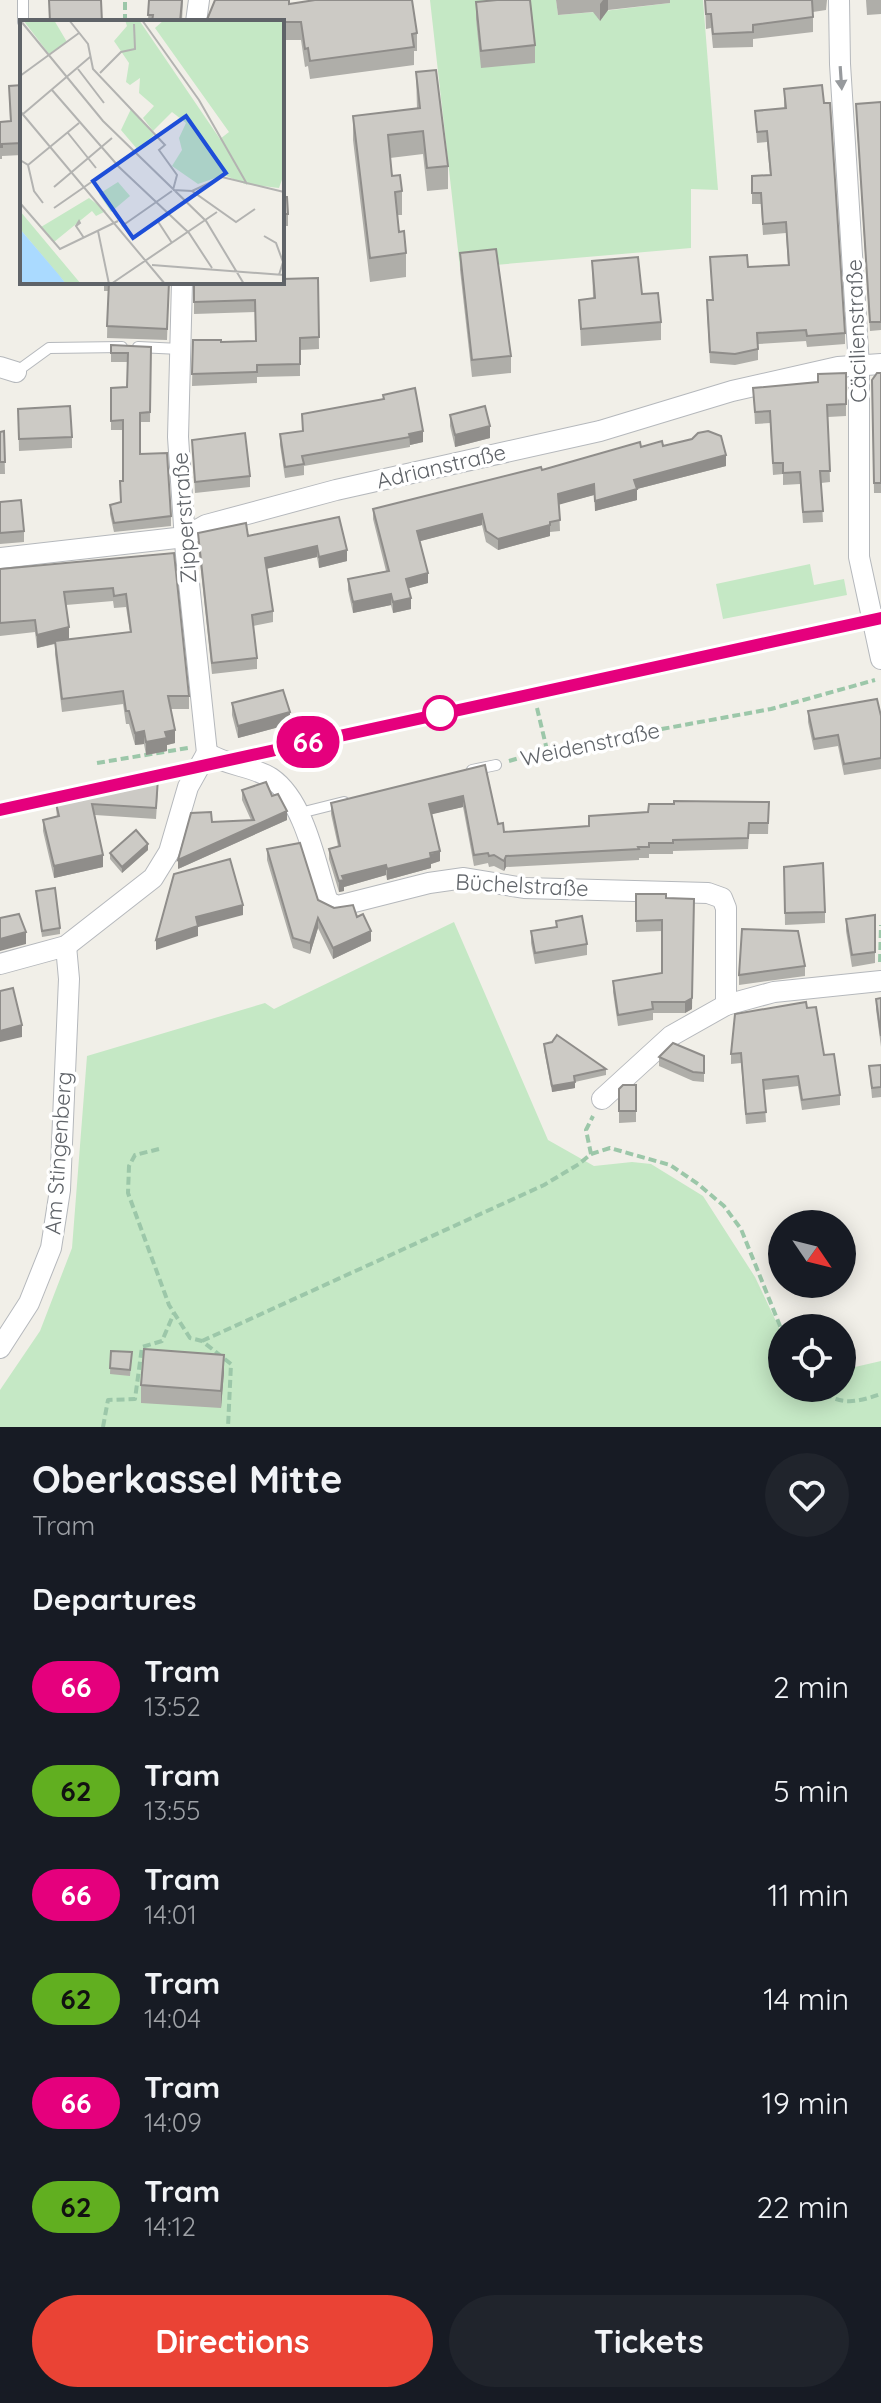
<!DOCTYPE html>
<meta charset="utf-8">
<style>
:root{--surface:#171b24;--page:#20242c;--text:#f1f3f6;--muted:#9ea1a6;--accent:#ea4335}
body{margin:0;font-family:Quicksand,sans-serif;background:var(--page);color:var(--text);height:100vh;display:flex;flex-direction:column;font-size:30px;white-space:nowrap}
*{box-sizing:border-box;margin:0}
p{font-size:26px;color:var(--muted)}
.icon{flex:none;width:44px;height:44px;fill:none;stroke:currentColor;stroke-width:2;stroke-linecap:round;stroke-linejoin:round}
.map{position:relative;height:1427px;overflow:hidden}
.drawer{display:flex;flex-direction:column;background:var(--surface);flex:1}
.drawer>*{flex:none}
.badge{padding:0 16px;border-radius:26px;font-size:28px;line-height:52px}
.needle{width:52px;rotate:125deg}
.tools{position:absolute;left:768px;top:1210px;display:grid;gap:16px}
.tools a{display:grid;place-items:center;width:88px;height:88px;border-radius:50%;background:var(--surface);box-shadow:0 4px 20px #0003;font-size:40px}
.map>.badge{position:absolute;translate:-50% -50%;box-shadow:0 0 0 4px #fff}
h2{padding:0 32px;font-size:30px;line-height:72px}
.round{display:grid;place-items:center;flex:none;width:84px;height:84px;border-radius:42px;background:var(--page)}
.summary{display:flex;align-items:center;justify-content:space-between;height:136px;padding:0 32px}
h1{font-size:38px;font-weight:700;line-height:60px}
.action{display:flex;gap:16px;margin-top:auto;padding:16px 32px}
.action a{flex:1;height:92px;border-radius:48px;background:var(--accent);color:#fff;font-size:32px;font-weight:700;line-height:92px;text-align:center}
.action a+a{background:var(--page);color:var(--text)}
ul{padding:0;list-style:none}
li{display:flex;align-items:center;gap:24px;height:104px;padding:0 32px}
li div{flex:1}
li b{display:block;font-size:30px}
li em{font-style:normal}
li .badge{min-width:88px;font-weight:700;text-align:center}
.map>svg:first-child{display:block}
.green{fill:#c5e8c5}
.lines{fill:none;stroke-linecap:round;stroke-linejoin:round}
.service-casing{stroke:#b5b8bc;stroke-width:12}
.minor-casing{stroke:#b5b8bc;stroke-width:22}
.path{stroke:#9cc7a9;stroke-width:4;stroke-dasharray:8 4;stroke-linecap:butt}
.service{stroke:#fff;stroke-width:10}
.minor{stroke:#fff;stroke-width:20}
.tram{stroke:#b6b7b8;stroke-width:2}
.wall{fill:#afaea9;fill-rule:evenodd}
.shaded-wall{fill:#8f8d8a}
.building{fill:#cccac5;stroke:#8f8d8a;stroke-width:2}
.oneway{fill:#979a9d}
.line-casing{stroke:#fff;stroke-width:18}
.line{stroke:#e5007d;stroke-width:12}
.stop-dot{fill:#fff;stroke:#e5007d;stroke-width:4}
.labels{text-anchor:middle;stroke-width:7;stroke-linejoin:round;paint-order:stroke}
.street-label{font-size:22px;fill:#5f6368;stroke:#fff}
.inset-road{fill:none;stroke:#b3b3b1;stroke-width:2}
.view{fill:#1d4ed8;fill-opacity:0.15;stroke:#1d4ed8;stroke-width:4}
.inset-edge{fill:none;stroke:#5f6368;stroke-width:4}
</style>
<div class="map">
<svg width="881" height="1427" viewBox="0 0 881 1427">
<rect width="100%" height="100%" fill="#f1efe8"/>
<g class="green">
<polygon points="430,0 556,0 558,15 595,12 597,17 603,17 604,11 670,3 670,0 703,0 718,190 691,189 691,248 460,268"/>
<polygon points="810,564 814,585 844,579 847,595 723,619 716,584"/>
<polygon points="454,922 548,1140 594,1166 632,1162 651,1164 703,1196 755,1277 782,1334 782,1388 842,1388 842,1370 881,1361 881,1427 0,1427 0,1390 40,1331 72,1248 87,1056 265,1003 274,1009"/>
</g>
<g class="lines">
<defs>
<g id="service">
<polyline points="23,0 23,22"/>
<polyline points="138,347 180,349"/>
<polyline points="16,372 49,348 122,347"/>
<polyline points="472,770 496,765"/>
<polyline points="300,813 344,802"/>
</g>
<g id="minor">
<polyline points="839,0 840,64 859,366 859,557 881,659"/>
<polyline points="196,22 199,0"/>
<polyline points="182,282 178,437 186,555 207,753"/>
<polyline points="0,367 16,372"/>
<polyline points="0,558 185,537 206,525 336,490 600,431 732,391 838,367 881,364"/>
<path d="M207,753C227,766 253,766 271,778C305,801 316,866 328,902L338,906L429,883L464,878L524,888L708,893L722,898L726,908V1005L774,992L881,981"/>
<polyline points="0,964 66,946 153,878 169,852 188,787 207,753"/>
<polyline points="602,1099 671,1036 726,1005"/>
<polyline points="0,1348 29,1303 51,1248 60,1190 69,979 66,946"/>
</g>
</defs>
<use href="#service" class="service-casing"/>
<use href="#minor" class="minor-casing"/>
<g class="path">
<polyline points="125,22 125,0"/>
<polyline points="537,708 547,750"/>
<polyline points="283,760 332,749"/>
<polyline points="509,761 547,750 771,709 875,680"/>
<polyline points="97,763 188,748"/>
<polyline points="880,962 881,925"/>
<polyline points="159,1149 135,1155 129,1166 128,1193 169,1305 190,1338 202,1341 231,1364 228,1427"/>
<polyline points="591,1154 610,1148 670,1165 698,1184 724,1206 741,1229 782,1331"/>
<polyline points="202,1341 544,1185 579,1164 591,1154 586,1130 593,1116"/>
<path d="M814,1388C842,1405 851,1404 881,1394"/>
<polyline points="103,1427 108,1400 135,1399 142,1347 162,1341 174,1313"/>
</g>
<use href="#service" class="service"/>
<use href="#minor" class="minor"/>
<polyline class="tram" points="0,810 881,618"/>
</g>
<g class="wall">
<polygon points="149,0 183,0 182,22 148,22"/>
<polygon points="556,0 670,0 670,3 608,10 600,21 593,12 558,15"/>
<polygon points="705,0 827,0 826,10 813,12 813,32 753,39 753,47 713,48 711,28 706,29"/>
<polygon points="866,0 881,0 881,14 867,15"/>
<polygon points="476,2 535,45 535,63 481,68 476,19"/>
<polygon points="289,4 417,33 417,51 414,51 414,65 310,79 308,66 305,67 301,40 282,40 282,22"/>
<polygon points="416,72 448,166 448,189 427,191 423,154 390,158 392,176 402,191 402,215 397,215 399,232 406,253 406,277 370,282 353,140 353,116 417,109"/>
<polygon points="22,85 22,155 2,156 2,159 0,159 0,122 10,121 9,86"/>
<polygon points="784,89 845,333 845,344 807,347 806,341 758,344 758,360 735,365 710,363 707,312 707,300 712,300 710,257 748,267 788,265 786,233 763,235 761,204 752,204 752,176 770,175 767,142 757,143 755,111 784,108"/>
<polygon points="881,102 881,330 870,331 856,113"/>
<polygon points="282,197 288,214 288,226 282,226"/>
<polygon points="460,253 511,356 511,373 472,377 460,270"/>
<polygon points="592,261 642,294 661,322 661,340 581,346 579,300 593,298"/>
<polygon points="318,278 319,349 300,350 300,376 257,377 257,383 192,386 193,340 221,342 256,341 255,312 194,314 194,282"/>
<polygon points="88,282 169,282 167,340 107,338 108,291 104,291 104,282 88,283"/>
<polygon points="111,345 151,347 150,422 140,422 140,454 171,516 171,526 114,532 110,514 110,505 120,502 120,481 123,481 123,430 111,430 111,388 127,387 128,362 111,362"/>
<polygon points="846,373 846,416 828,417 830,482 821,483 823,522 803,523 800,484 783,485 783,474 773,475 770,423 755,424 753,388 818,382"/>
<polygon points="881,373 881,493 874,493 872,380"/>
<polygon points="383,395 423,442 410,445 410,447 304,466 304,475 285,478 280,445 280,434 303,431 383,400"/>
<polygon points="18,409 72,437 72,448 19,451"/>
<polygon points="450,415 490,438 455,447 450,426"/>
<polygon points="4,431 5,474 0,474 0,432"/>
<polygon points="192,440 250,476 250,487 195,493"/>
<polygon points="663,446 726,466 637,489 637,500 595,511 594,495 559,504 560,531 550,532 550,536 498,550 486,542 482,525 420,541 428,583 409,588 411,609 393,613 391,605 353,613 348,590 348,579 386,571 373,519 373,509 641,447"/>
<polygon points="0,502 24,531 24,542 0,544"/>
<polygon points="339,517 347,561 319,568 317,557 266,569 273,611 273,622 253,626 257,658 257,669 212,674 198,544 198,533 248,536"/>
<path d="M174,553L189,696V709H171L175,743L167,745V751L146,755L144,744L135,745L129,724H126L123,704L62,712L55,654V644L37,648L35,632L0,636V569ZM113,601L114,608L126,607L130,632L69,639L66,605Z"/>
<polygon points="232,703 290,724 238,738 232,715"/>
<polygon points="808,711 881,716 881,769 844,775 838,746 814,750 808,722"/>
<polygon points="485,765 498,824 504,832 589,826 648,812 674,804 769,802 768,834 749,834 748,849 673,851 673,854 649,854 649,858 639,858 639,860 506,867 504,871 494,866 489,867 488,863 474,866 463,807 431,814 440,861 431,864 431,868 387,880 386,875 344,887 344,891 339,892 329,859 329,849 338,846 331,814 331,803"/>
<polygon points="158,789 156,819 95,815 103,867 54,878 43,831 43,820 57,817 55,799"/>
<polygon points="242,790 272,796 287,820 178,869 251,820 242,800"/>
<polygon points="267,849 318,900 357,917 371,941 333,959 318,928 310,954 293,948 267,860"/>
<polygon points="148,850 122,873 110,859 110,853"/>
<polygon points="784,867 825,912 825,923 785,925"/>
<polygon points="36,891 60,928 60,934 42,937"/>
<polygon points="636,894 666,898 692,1009 685,1013 653,1013 653,1020 618,1026 613,992 613,981 662,973 662,931 636,932"/>
<polygon points="875,915 875,963 852,967 846,931 846,919"/>
<polygon points="556,921 587,944 587,955 535,964 531,943 531,931 556,927"/>
<polygon points="805,966 805,976 739,985 739,975"/>
<polygon points="881,998 881,1047 876,1009 876,999"/>
<polygon points="807,1008 824,1055 840,1095 840,1105 802,1110 798,1086 764,1090 766,1122 746,1124 741,1063 731,1064 731,1054"/>
<polygon points="544,1044 606,1069 606,1075 575,1082 575,1088 552,1092 544,1050"/>
<polygon points="704,1056 704,1082 693,1081 659,1066 659,1057"/>
<polygon points="881,1065 881,1097 872,1098 869,1066"/>
<polygon points="636,1085 636,1122 619,1123 619,1089"/>
<polygon points="111,1351 132,1352 130,1376 110,1374"/>
<polygon points="224,1372 221,1408 141,1403 141,1385"/>
</g>
<g class="shaded-wall">
<polygon points="603,0 608,0 608,10 600,21 600,4"/>
<polygon points="490,426 490,438 455,447 455,435"/>
<polygon points="423,431 423,442 410,445 409,434"/>
<polygon points="726,455 726,466 637,489 637,500 595,511 595,501 634,480"/>
<polygon points="594,484 594,495 558,505 558,494"/>
<polygon points="482,514 482,525 417,542 417,531"/>
<polygon points="550,525 550,536 498,550 498,539"/>
<polygon points="317,546 317,557 265,569 265,558"/>
<polygon points="347,550 347,561 319,568 319,557"/>
<polygon points="428,573 428,583 406,589 406,579"/>
<polygon points="391,594 391,605 353,613 353,602"/>
<polygon points="411,598 411,609 393,613 393,602"/>
<polygon points="69,627 69,640 37,648 37,635"/>
<polygon points="290,712 290,724 238,738 238,726"/>
<polygon points="175,730 175,743 167,745 167,751 146,755 146,742 165,732"/>
<polygon points="144,731 144,744 135,745 135,733"/>
<polygon points="463,796 463,807 429,815 429,804"/>
<polygon points="287,811 287,820 178,869 178,860"/>
<polygon points="148,844 148,850 122,873 122,867"/>
<polygon points="440,851 440,861 431,864 431,868 387,880 387,869"/>
<polygon points="103,855 103,867 54,878 54,866"/>
<polygon points="506,856 506,867 504,871 504,861"/>
<polygon points="386,865 386,875 344,887 344,891 339,892 339,881 342,876"/>
<polygon points="694,899 692,1009 685,1013 685,1002"/>
<polygon points="243,905 243,915 198,927 198,936 156,950 156,940 196,917"/>
<polygon points="318,918 318,928 310,954 310,943"/>
<polygon points="371,931 371,941 333,959 333,948"/>
<polygon points="26,932 26,944 0,951 0,939"/>
<polygon points="22,1025 22,1037 0,1042 0,1031"/>
<polygon points="575,1082 575,1088 552,1092 552,1086"/>
<polygon points="224,1355 224,1372 221,1408 221,1391"/>
</g>
<g class="building">
<polygon points="49,0 101,0 102,22 50,22"/>
<polygon points="149,0 182,0 180,22 152,22 153,15 148,15"/>
<polygon points="215,0 289,0 289,4 315,0 412,0 417,33 412,34 414,47 310,61 308,48 305,49 301,22 206,22"/>
<polygon points="497,0 530,0 535,45 481,51 476,2"/>
<polygon points="705,0 812,0 813,17 753,25 753,32 713,34 711,14 706,14"/>
<polygon points="436,70 448,166 427,168 423,131 388,135 392,176 400,175 402,191 395,192 399,232 404,231 406,253 370,258 353,116 420,108 416,72"/>
<polygon points="22,85 22,143 2,144 2,147 0,147 0,122 11,121 9,86"/>
<polygon points="822,85 824,103 830,103 845,333 807,336 806,330 757,333 758,349 735,354 710,352 707,300 713,300 710,257 747,255 748,267 789,265 786,222 763,224 761,193 752,193 752,176 771,175 767,131 757,132 755,111 786,108 784,89"/>
<polygon points="881,102 881,322 870,322 856,104"/>
<polygon points="282,197 287,197 288,214 282,214"/>
<polygon points="496,249 511,356 472,360 460,253"/>
<polygon points="638,257 642,294 658,293 661,322 581,329 579,300 595,298 592,261"/>
<polygon points="318,278 319,337 300,338 300,364 257,365 257,372 192,374 193,340 221,340 221,342 256,341 255,300 194,302 194,282 282,282 282,279"/>
<polygon points="109,282 169,282 167,329 107,326"/>
<polygon points="111,345 151,347 150,412 140,413 140,454 167,453 171,516 114,523 110,505 121,502 120,481 123,481 123,420 111,421 111,388 127,387 128,353 111,353"/>
<polygon points="846,373 846,404 827,405 830,471 820,471 823,511 803,512 800,472 783,473 783,463 773,463 770,411 755,412 753,388 818,382 818,374"/>
<polygon points="877,373 881,373 881,483 874,483 872,380"/>
<polygon points="415,388 423,431 409,434 410,437 302,456 304,464 285,467 280,434 303,431 302,414 384,399 383,395"/>
<polygon points="70,406 72,437 19,439 18,409"/>
<polygon points="485,406 490,426 455,435 450,415"/>
<polygon points="4,431 5,462 0,462 0,432"/>
<polygon points="708,431 721,436 726,455 634,480 637,489 595,501 594,484 558,494 560,520 550,522 550,525 498,539 486,531 482,514 417,531 428,573 406,579 411,598 393,602 391,594 353,602 348,579 389,571 373,509 541,467 542,470 640,442 641,447 662,441 663,446 692,439 698,433"/>
<polygon points="245,433 250,476 195,482 192,440"/>
<polygon points="21,500 24,531 0,533 0,502"/>
<polygon points="339,517 347,550 319,557 317,546 265,558 273,611 252,615 257,658 212,663 198,533 246,523 248,536"/>
<polygon points="174,553 189,696 168,696 175,730 165,732 167,738 146,742 144,731 135,733 129,711 126,711 123,691 62,699 55,641 131,632 126,594 114,596 113,588 64,592 69,627 37,635 35,620 0,623 0,569"/>
<polygon points="283,690 290,712 238,726 232,703"/>
<polygon points="877,699 881,716 881,758 844,764 838,735 814,739 808,711"/>
<polygon points="485,765 498,824 503,823 504,832 589,826 589,816 648,812 649,804 674,804 674,801 769,802 768,823 749,823 748,838 673,840 673,843 649,843 649,847 638,847 639,849 506,856 504,861 494,855 489,856 488,853 474,855 463,796 429,804 440,851 430,853 431,858 387,869 386,865 342,876 344,880 339,881 329,849 340,846 331,803"/>
<polygon points="158,778 156,808 92,804 103,855 54,866 43,820 59,816 55,799 142,779"/>
<polygon points="266,782 272,796 278,794 287,811 178,860 191,813 211,812 212,822 254,820 242,790"/>
<polygon points="136,830 148,844 122,867 110,853"/>
<polygon points="300,843 318,900 334,908 353,905 357,917 363,914 371,931 333,948 318,918 310,943 293,938 267,849"/>
<polygon points="230,859 243,905 196,917 198,926 156,940 174,874"/>
<polygon points="823,863 825,912 785,913 784,867"/>
<polygon points="55,888 60,928 42,931 36,891"/>
<polygon points="636,894 666,894 666,898 694,899 692,998 685,1002 652,1002 653,1009 618,1015 613,981 662,973 662,920 636,921"/>
<polygon points="19,914 26,932 0,939 0,918"/>
<polygon points="875,915 875,952 852,955 846,919"/>
<polygon points="582,916 587,944 535,953 531,931 557,927 556,921"/>
<polygon points="742,929 798,931 805,966 739,975"/>
<polygon points="13,988 22,1025 0,1031 0,991"/>
<polygon points="881,998 881,1036 876,999"/>
<polygon points="806,1002 807,1008 816,1007 824,1055 834,1054 840,1095 802,1100 798,1076 763,1080 766,1112 746,1114 741,1053 731,1054 735,1014"/>
<polygon points="557,1035 606,1069 574,1076 575,1082 552,1086 544,1044 552,1042"/>
<polygon points="673,1043 704,1056 704,1073 693,1072 659,1057"/>
<polygon points="881,1065 881,1087 872,1088 869,1066"/>
<polygon points="623,1085 636,1085 636,1111 619,1111 619,1089"/>
<polygon points="144,1349 224,1355 221,1391 141,1385"/>
<polygon points="111,1351 132,1352 130,1370 110,1368"/>
</g>
<defs><path id="oneway-solid" d="M-6-.8H1V-3.2L6.5 0L1 3.2V.8H-6Z" transform="scale(2)"/></defs>
<use class="oneway" href="#oneway-solid" transform="translate(841 78) rotate(86)"/>
<g class="lines">
<defs>
<polyline id="line" points="0,810 881,618"/>
</defs>
<use href="#line" class="line-casing"/>
<use href="#line" class="line"/>
</g>
<circle class="stop-dot" cx="440" cy="713" r="16"/>
<g class="labels">
<g class="street-label">
<text transform="translate(856 331) rotate(-92)" y="8">Cäcilienstraße</text>
<text transform="translate(441 466) rotate(-13)" y="8">Adrianstraße</text>
<text transform="translate(184 518) rotate(-94)" y="8">Zipperstraße</text>
<text transform="translate(590 744) rotate(-12)" y="8">Weidenstraße</text>
<text transform="translate(522 885) rotate(3)" y="8">Büchelstraße</text>
<text transform="translate(58 1153) rotate(-86)" y="8">Am Stingenberg</text>
</g>
</g>
<g transform="translate(20 20)">
<rect width="264" height="264" fill="#f1efe8"/>
<path d="M3,0H34L47,22L29,34ZM105,0H119L200,119L209,112L135,8L144,0H264V154L259,168L225,164L204,155L178,164L152,146L162,130L159,118L166,103L152,92L133,111L123,98L134,86L119,73L120,58L110,65L106,62L109,43L94,21L107,6ZM111,89L134,115L117,129L101,110ZM98,162L110,176L91,192L79,174ZM69,178L86,191L76,196L72,191L34,222L21,207ZM0,191L61,264H46L0,209Z" fill="#c5e8c5"/>
<path d="M0,209L39,255L46,264H0Z" fill="#aadaff"/>
<path class="inset-road" d="M0,0L83,101L186,201L224,264M49,0L68,24L73,49L145,125L139,130L157,155L153,170M122,0L179,80L227,164M58,49L84,83M80,53L101,32L115,29L114,4M0,56L59,13M32,70L99,147L169,213L192,248M0,91L145,264M3,94L70,37M48,113L76,148M0,140L8,145L14,171L23,183M8,145L59,103M34,167L92,118M153,170L172,171L216,202L235,189M172,171L202,157L264,172M0,183L40,229L98,201M34,188L119,129M137,200L152,223M56,206L59,201L60,203L56,206L64,218M102,206L152,171M78,211L89,264M244,216L256,223L263,242L259,255M132,245L264,255M91,264L197,192"/>
<path class="view" d="M166,96L206,153L113,218L73,161Z"/>
<rect width="264" height="264" class="inset-edge"/>
</g>
</svg>
<div class="tools">
<a><svg class="needle" viewBox="-14 -14 28 28"><path d="M0-13l5 13h-10z" fill="#e53935"/><path d="M0 13l5-13h-10z" fill="#9ea1a6"/></svg></a>
<a><svg class="icon" aria-label="locate" viewBox="0 0 24 24"><circle cx="12" cy="12" r="6"/><path d="M12 2v4M12 18v4M2 12h4M18 12h4"/></svg></a>
</div>
<b class="badge" style="left:308px;top:742px;background:#e5007d;color:#fff">66</b>
</div>
<section class="drawer">
<div class="summary"><div><h1>Oberkassel Mitte</h1><p>Tram</p></div><a class="round"><svg class="icon" aria-label="heart" viewBox="0 0 24 24"><path d="M12 20l-8-8c-3-5 5-10 8-4 3-6 11-1 8 4z"/></svg></a></div>
<h2>Departures</h2>
<ul>
<li><span class="badge" style="background:#e5007d;color:#fff">66</span><div><b>Tram</b><p>13:52</p></div><em>2 min</em></li>
<li><span class="badge" style="background:#61af20;color:#111">62</span><div><b>Tram</b><p>13:55</p></div><em>5 min</em></li>
<li><span class="badge" style="background:#e5007d;color:#fff">66</span><div><b>Tram</b><p>14:01</p></div><em>11 min</em></li>
<li><span class="badge" style="background:#61af20;color:#111">62</span><div><b>Tram</b><p>14:04</p></div><em>14 min</em></li>
<li><span class="badge" style="background:#e5007d;color:#fff">66</span><div><b>Tram</b><p>14:09</p></div><em>19 min</em></li>
<li><span class="badge" style="background:#61af20;color:#111">62</span><div><b>Tram</b><p>14:12</p></div><em>22 min</em></li>
</ul>
<div class="action"><a>Directions</a><a>Tickets</a></div>
</section>
